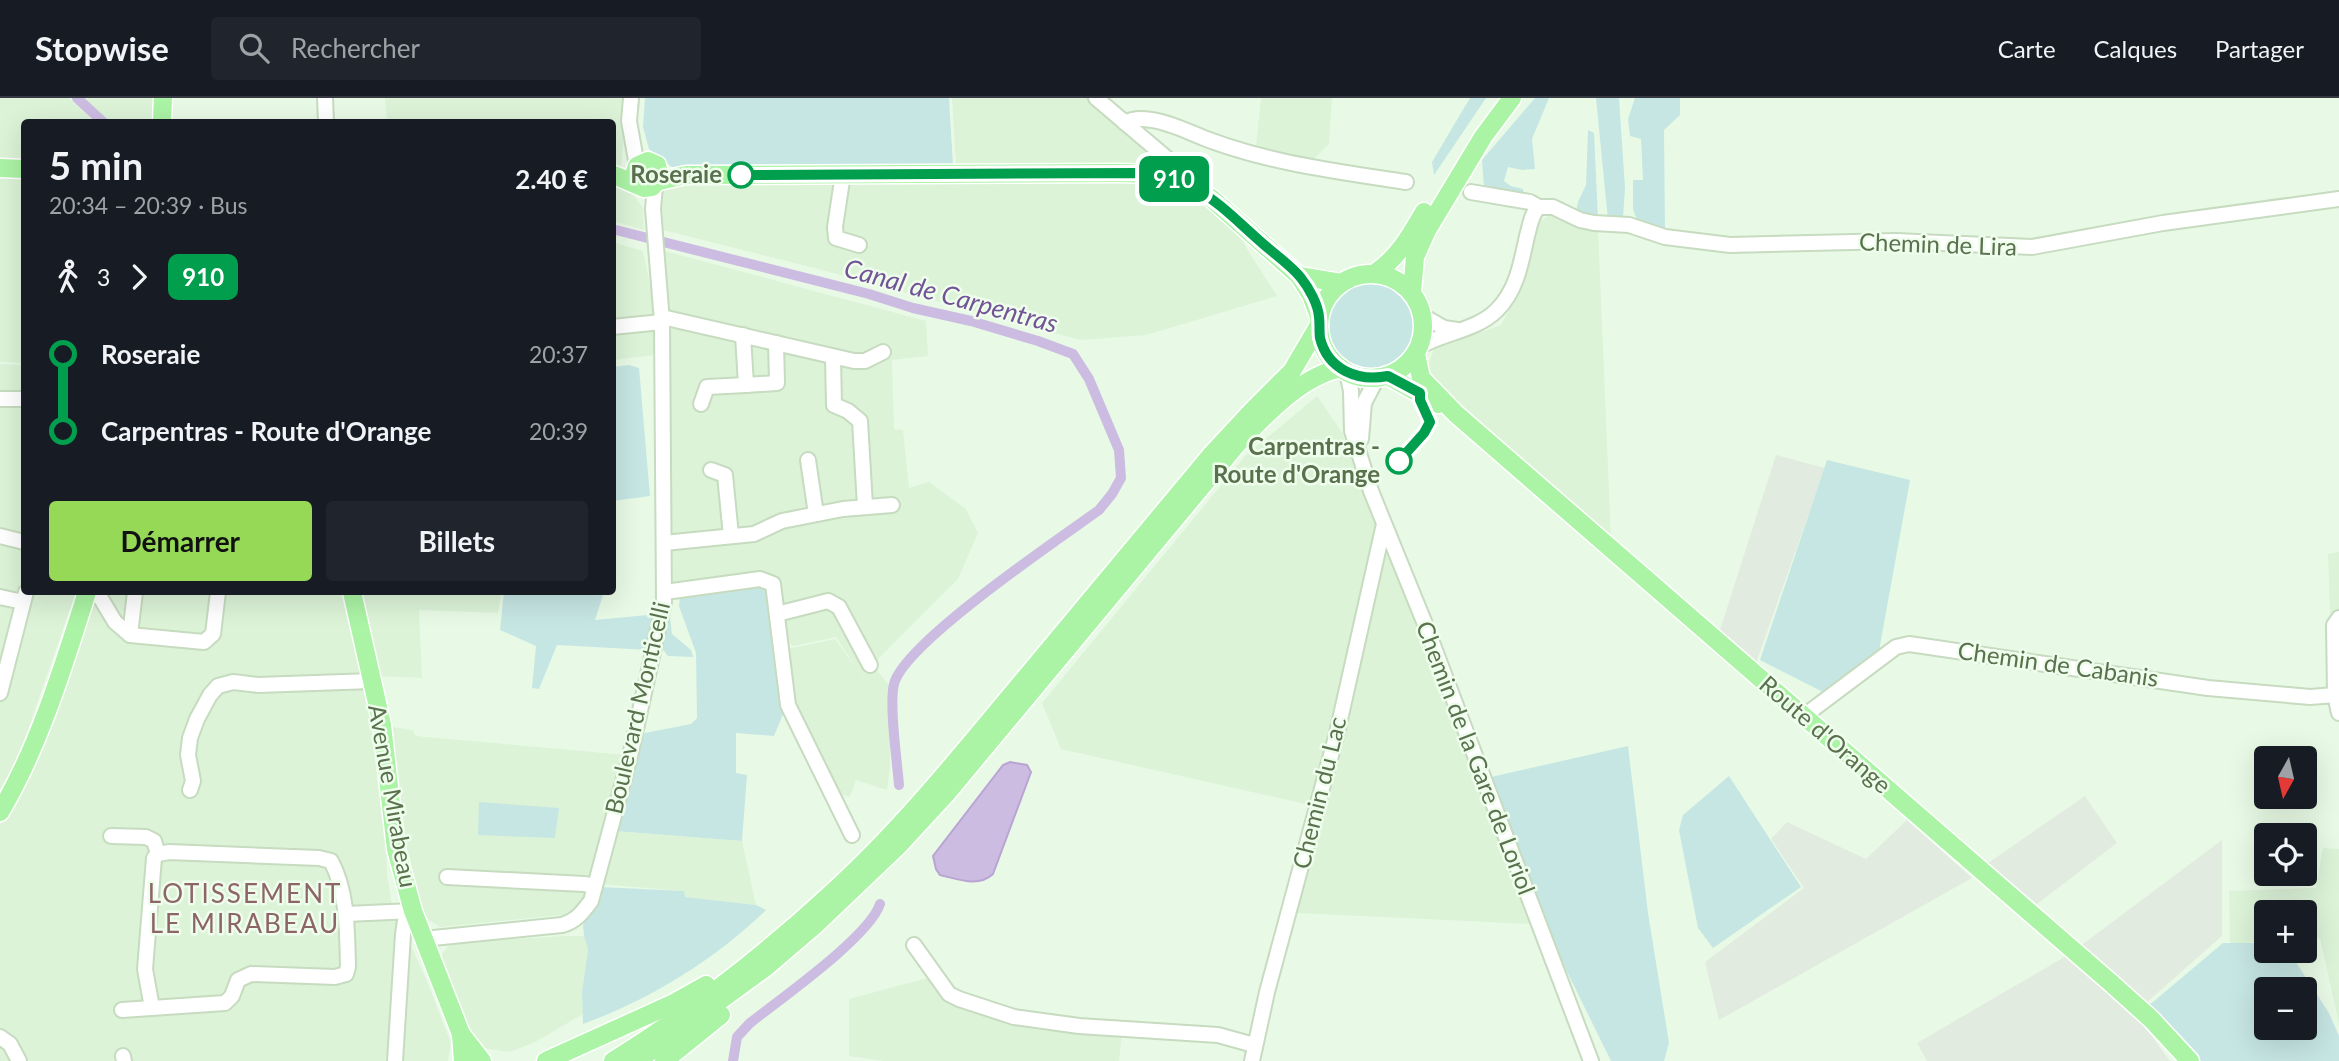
<!DOCTYPE html>
<html lang="fr">
<meta charset="utf-8">
<style>
:root{--surface:#171b24;--page:#20242c;--text:#f1f3f6;--muted:#9ea1a6;--line:#363941;--accent:#95d956}
body{margin:0;font-family:Lato,sans-serif;background:var(--page);color:var(--text);height:100vh;display:flex;flex-direction:column;font-size:26px;white-space:nowrap}
*{box-sizing:border-box;margin:0}
p{font-size:23px;color:var(--muted)}
.icon{flex:none;width:38px;height:38px;fill:none;stroke:currentColor;stroke-width:2;stroke-linecap:round;stroke-linejoin:round}
.map{position:relative;flex:1;overflow:hidden}
.details{position:absolute;left:21px;top:21px;width:595px;height:476px;display:flex;flex-direction:column;background:var(--surface);border-radius:7px;box-shadow:0 7px 28px #0002}
.details>*{flex:none}
.badge{padding:0 14px;border-radius:10px;font-size:24px;line-height:46px}
.needle{width:46px;rotate:188deg}
.controls{position:absolute;left:2254px;top:648px;display:grid;gap:14px}
.controls a{display:grid;place-items:center;width:63px;height:63px;border-radius:7px;background:var(--surface);box-shadow:0 7px 28px #0002;font-size:35px}
.map>.badge{position:absolute;translate:-50% -50%;box-shadow:0 0 0 4px #fff}
.legs{display:flex;align-items:center;gap:10px;height:77px;padding:0 28px;font-size:23px}
.legs p{margin-inline-start:auto}
.head{display:flex;align-items:center;justify-content:space-between;height:119px;padding:0 28px}
h1{font-size:38px;font-weight:700;line-height:52px}
.primary-button{display:flex;gap:14px;margin-top:auto;padding:14px 28px}
.primary-button a{flex:1;height:80px;border-radius:7px;background:var(--accent);color:#111;font-size:28px;font-weight:700;line-height:80px;text-align:center}
.primary-button a+a{background:var(--page);color:var(--text)}
ul{padding:0 28px;list-style:none}
li{display:flex;align-items:center;gap:24px;height:77px;font-size:26px}
li i{display:grid;place-items:center;width:10px;height:100%;margin:0 9px;background:currentColor}
li i::after{content:'';width:18px;height:18px;margin:-9px;border:5px solid;border-radius:50%;background:var(--surface)}
li p{margin-inline-start:auto}
li:first-child i{background:linear-gradient(#0000 50%,currentColor 0)}
li:last-child i{background:linear-gradient(currentColor 50%,#0000 0)}
header{display:flex;align-items:center;gap:42px;box-sizing:border-box;height:98px;padding:0 35px;background:var(--surface);border-bottom:2px solid var(--line)}
header strong{font-size:33px}
nav{display:flex;gap:38px;margin-inline-start:auto;font-size:24px}
.search{width:490px;height:63px;background:var(--page);display:flex;align-items:center;gap:18px;box-sizing:border-box;padding:0 24px;border-radius:7px;color:var(--muted);font-size:26px}
.map>svg:first-child{display:block}
.residential{fill:#dcf3d8}
.industrial{fill:#e2ebe0}
.green{fill:#c6e6e3;fill-rule:evenodd}
.water{fill:#cdbce2;stroke:#b9a4d3;stroke-width:2}
.lines{fill:none;stroke-linecap:round;stroke-linejoin:round}
.canal{stroke:#cdbce2;stroke-width:10}
.minor-casing{stroke:#c6dbbf;stroke-width:18}
.major-casing{stroke:#fff;stroke-width:21}
.minor{stroke:#fff;stroke-width:14}
.major{stroke:#abf3a5;stroke-width:18}
.line-1-casing{stroke:#fff;stroke-width:16}
.line-1{stroke:#009e4d;stroke-width:10}
.stop-1-dot{fill:#fff;stroke:#009e4d;stroke-width:3.5}
.labels{text-anchor:middle;stroke-width:5;stroke-linejoin:round;paint-order:stroke}
.stop-label{font-size:24px;font-weight:bold;fill:#5a714d;stroke:#eefdec;text-anchor:end}
.street-label{font-size:24px;fill:#5a714d;stroke:#eefdec}
.water-label{font-size:26px;font-style:italic;fill:#725396;stroke:#eefdec}
.neighbourhood-label{font-size:26px;letter-spacing:2px;fill:#8d6566;stroke:#eefdec}
</style>
<header>
<strong>Stopwise</strong>
<div class="search"><svg class="icon" aria-label="search" viewBox="0 0 24 24"><circle cx="10" cy="10" r="6"/><path d="M15 15l6 6"/></svg>Rechercher</div>
<nav><a>Carte</a><a>Calques</a><a>Partager</a></nav>
</header>
<div class="map">
<svg width="2339" height="963" viewBox="0 0 2339 963">
<rect width="100%" height="100%" fill="#e8fae6"/>
<g class="residential">
<polygon points="0,0 69,0 94,24 24,24 24,65 0,64"/>
<polygon points="83,0 157,0 155,24 110,24"/>
<polygon points="385,0 627,0 621,71 613,71 612,24 387,24"/>
<polygon points="952,0 1087,0 1161,62 1157,71 1119,66 956,67"/>
<polygon points="1261,0 1332,0 1329,46 1312,63 1256,49"/>
<polygon points="0,76 24,77 24,265 0,264"/>
<polygon points="1113,82 1163,92 1207,108 1235,132 1277,198 1146,237 1080,242 822,172 659,131 655,102 667,85"/>
<polygon points="612,86 629,91 643,110 644,132 613,123"/>
<polygon points="1553,115 1598,130 1611,440 1441,293 1428,268 1434,251 1501,227 1525,183 1540,123"/>
<polygon points="612,144 643,153 656,216 655,257 613,262"/>
<polygon points="661,152 926,223 928,258 892,262 894,331 903,332 909,390 929,384 966,411 978,435 958,481 861,578 874,569 889,587 890,669 887,692 856,682 850,699 833,694 795,610 787,551 835,541 857,571 836,539 793,548 785,541 771,477 673,489 669,239"/>
<polygon points="0,266 24,267 24,494 76,494 18,660 0,692"/>
<polygon points="1317,298 1342,334 1376,426 1314,708 1061,651 1042,605 1245,358"/>
<polygon points="1387,445 1531,826 1297,815"/>
<polygon points="2339,454 2339,518 2330,518 2328,456"/>
<polygon points="94,494 341,494 376,642 385,717 387,776 392,806 426,881 451,945 448,963 0,963 0,727 9,713"/>
<polygon points="357,494 501,494 498,515 419,512 422,580 377,578"/>
<polygon points="392,629 413,632 416,638 626,657 589,794 572,816 440,829 426,820 405,752 389,630"/>
<polygon points="613,733 742,743 756,807 684,799 683,793 599,786"/>
<polygon points="2323,750 2339,751 2339,926 2320,840 2305,841 2305,814 2266,814 2266,843 2230,846 2229,793 2316,790"/>
<polygon points="564,838 584,838 588,850 582,894 583,916 535,944 510,954 484,950 471,937 441,858 450,845"/>
<polygon points="931,879 952,905 1122,935 1119,963 884,963 849,958 849,901"/>
</g>
<g class="industrial">
<polygon points="1776,357 1825,370 1756,565 1719,535"/>
<polygon points="2085,698 2117,745 2037,806 1988,765"/>
<polygon points="1907,722 1972,780 1719,922 1705,864 1804,790 1771,741 1787,724 1866,761"/>
<polygon points="2222,742 2222,838 2147,904 2079,849"/>
<polygon points="2068,857 2143,926 2170,963 1927,963 1917,945"/>
</g>
<g class="green">
<polygon points="645,0 949,0 953,67 673,70 649,51 643,29"/>
<polygon points="1470,0 1486,0 1434,77 1432,64"/>
<polygon points="1535,0 1549,0 1532,41 1535,71 1522,72 1508,69 1504,83 1511,88 1523,91 1524,98 1484,90 1482,62"/>
<polygon points="1596,0 1619,0 1625,90 1623,120 1608,122"/>
<polygon points="1635,0 1680,0 1680,17 1664,32 1665,134 1637,122 1633,111 1633,82 1643,82 1641,41 1630,38 1628,21"/>
<polygon points="1588,32 1594,35 1598,121 1576,114 1578,104 1586,87"/>
<circle cx="1372" cy="227" r="44"/>
<polygon points="629,267 639,270 650,398 613,403 613,269"/>
<polygon points="1827,362 1910,382 1879,553 1825,595 1760,562"/>
<polygon points="760,484 771,488 786,609 774,638 736,635 736,675 747,677 742,743 615,733 633,659 645,635 691,626 697,620 696,555 679,508 680,497"/>
<polygon points="504,494 604,494 595,522 658,516 649,552 557,547 539,591 532,590 536,548 500,532"/>
<polygon points="669,511 672,536 691,552 693,559 668,558 658,545"/>
<polygon points="1628,648 1648,815 1669,945 1664,963 1611,963 1545,829 1534,793 1491,679"/>
<polygon points="1729,678 1801,789 1713,850 1698,830 1679,732 1683,717"/>
<polygon points="479,704 559,710 555,740 478,737"/>
<path d="M600,789L684,793L685,799L756,807L766,812C714,862 651,901 583,926L582,894L588,851L584,838L583,827L596,806Z"/>
<path d="M2223,845H2266V852H2288L2329,915L2339,938V963H2201L2188,947L2147,909ZM2266,891H2305V929H2266Z"/>
</g>
<path class="water" d="M1010,664L1027,667L1031,674L993,776C978,790 958,781 940,777L936,771L933,758L1003,667Z"/>
<g class="lines">
<g class="canal">
<polyline points="77,0 103,24"/>
<path d="M612,131L869,196L913,210L971,223L1038,243L1073,256L1089,281L1119,352L1121,380L1112,396L1099,412C1059,441 904,545 894,586C889,607 897,662 899,687"/>
<path d="M733,963L737,939L750,925C780,901 869,839 880,806"/>
</g>
<defs>
<g id="minor">
<polyline points="325,0 326,24"/>
<polyline points="631,0 629,23 637,68"/>
<polyline points="1096,0 1176,68 1181,76 1181,83"/>
<path d="M1125,25C1141,15 1170,26 1187,33C1254,63 1333,73 1406,84"/>
<polyline points="843,76 835,129 836,140 859,147"/>
<polyline points="1471,94 1530,104 1539,109"/>
<polyline points="1423,218 1444,230 1457,232"/>
<polyline points="662,219 854,263 865,263 883,254"/>
<polyline points="612,229 662,224"/>
<polyline points="743,237 746,287 777,285 776,245"/>
<path d="M1419,249C1444,234 1476,233 1497,212C1517,192 1521,165 1527,138C1530,128 1531,116 1539,109H1553L1580,122L1594,125L1629,127L1665,139L1730,147L1896,143L2032,149L2163,125L2339,101"/>
<polyline points="833,259 834,307 848,313 860,323 865,408"/>
<polyline points="1347,274 1351,293 1352,333 1371,393 1425,526 1591,963"/>
<polyline points="0,301 24,301"/>
<polyline points="701,306 707,289 746,287"/>
<polyline points="1361,341 1364,305 1377,280"/>
<polyline points="808,362 816,416"/>
<polyline points="711,372 725,377 731,438"/>
<polyline points="0,438 24,444"/>
<polyline points="664,445 754,436 782,423 843,411 892,407"/>
<polyline points="97,494 115,524 130,537"/>
<polyline points="135,494 130,537 204,544 213,536 218,494"/>
<polyline points="665,494 760,481 773,486 788,607 852,737"/>
<polyline points="0,499 23,504"/>
<polyline points="777,516 828,503 839,509 870,567"/>
<polyline points="0,595 26,494"/>
<polyline points="2335,597 2334,527 2339,520"/>
<polyline points="1804,618 1896,549 1909,546 2208,590 2310,599 2335,597 2339,615"/>
<polyline points="190,692 193,683 188,657 190,640 197,621 210,597 218,588 233,584 258,587 372,583"/>
<polyline points="111,738 146,739 154,743 158,756"/>
<polyline points="447,779 584,786 595,788"/>
<polyline points="346,816 413,813"/>
<path d="M423,841L562,827C576,823 582,815 591,803L630,658L664,504L662,224L653,111L655,88"/>
<polyline points="914,847 949,896 959,901 1014,919 1079,928 1218,937 1254,947"/>
<polyline points="152,910 145,871 154,760 158,756"/>
<path d="M122,912L225,905L232,898L238,882L251,876L335,879L346,876L348,869C347,834 348,795 331,763L319,760L169,754L158,756"/>
<polyline points="0,939 10,946 19,963"/>
<polyline points="123,958 124,963"/>
<polyline points="395,963 403,836 405,823 413,813"/>
<polyline points="1252,963 1267,894 1337,635 1384,426"/>
</g>
<g id="major">
<polyline points="162,24 163,0"/>
<polyline points="0,70 24,71"/>
<polyline points="614,77 644,90 652,89 660,80 657,67 648,63 637,68 634,77 637,86"/>
<path d="M659,83L686,77L1116,75C1151,75 1181,79 1211,100L1299,178L1311,197L1319,218"/>
<path d="M1375,175C1398,160 1410,138 1424,114"/>
<circle cx="1371" cy="228" r="52"/>
<polyline points="1299,178 1341,185"/>
<polyline points="1412,194 1415,159 1427,132 1483,39 1512,0"/>
<polyline points="1416,256 1421,280 1456,316 2111,885 2151,921 2190,963"/>
<polyline points="1388,278 1438,306"/>
<polyline points="352,494 382,627 396,751 413,813 461,936 463,963"/>
<path d="M0,714C39,649 64,566 87,494"/>
<polyline points="461,936 482,963"/>
<polyline points="546,963 672,906 706,887"/>
<path d="M613,963C692,914 767,855 835,792C896,736 949,672 1002,608C1073,524 1142,439 1212,356L1251,314L1292,273L1319,227"/>
<path d="M637,963L766,869L814,828L899,747L946,696L1237,346C1265,318 1299,279 1341,270"/>
<polyline points="664,963 721,917"/>
</g>
</defs>
<use href="#minor" class="minor-casing"/>
<use href="#major" class="major-casing"/>
<use href="#minor" class="minor"/>
<use href="#major" class="major"/>
</g>
<g class="lines">
<defs>
<path id="line-1" d="M741,77L1137,75C1198,80 1218,106 1261,144C1273,155 1292,168 1301,180C1309,190 1318,206 1319,219C1320,226 1319,233 1320,240C1328,272 1358,284 1388,278L1420,295V302L1430,324L1424,335L1399,363"/>
</defs>
<use href="#line-1" class="line-1-casing"/>
<use href="#line-1" class="line-1"/>
</g>
<g class="stop-1-dot">
<circle cx="741" cy="77" r="12"/>
<circle cx="1399" cy="363" r="12"/>
</g>
<g class="labels">
<g class="stop-label">
<text x="722" y="85">Roseraie</text>
<text x="1380" y="357">Carpentras -<tspan x="1380" dy="28">Route d'Orange</tspan></text>
</g>
<g class="street-label">
<text transform="translate(1938 147) rotate(2)" y="8">Chemin de Lira</text>
<text transform="translate(2058 567) rotate(8)" y="8">Chemin de Cabanis</text>
<text transform="translate(638 610) rotate(-77)" y="8">Boulevard Monticelli</text>
<text transform="translate(1825 637) rotate(41)" y="8">Route d'Orange</text>
<text transform="translate(1475 660) rotate(69)" y="8">Chemin de la Gare de Loriol</text>
<text transform="translate(1320 695) rotate(-76)" y="8">Chemin du Lac</text>
<text transform="translate(392 698) rotate(80)" y="8">Avenue Mirabeau</text>
</g>
<g class="water-label">
<text transform="translate(951 198) rotate(15)" y="9">Canal de Carpentras</text>
</g>
<g class="neighbourhood-label">
<text x="245" y="805">LOTISSEMENT<tspan x="245" dy="30">LE MIRABEAU</tspan></text>
</g>
</g>
</svg>
<div class="controls">
<a><svg class="needle" viewBox="-14 -14 28 28"><path d="M0-13l5 13h-10z" fill="#e53935"/><path d="M0 13l5-13h-10z" fill="#9ea1a6"/></svg></a>
<a><svg class="icon" aria-label="locate" viewBox="0 0 24 24"><circle cx="12" cy="12" r="6"/><path d="M12 2v4M12 18v4M2 12h4M18 12h4"/></svg></a>
<a>+</a>
<a>−</a>
</div>
<b class="badge" style="left:1174px;top:81px;background:#009e4d;color:#fff">910</b>
<section class="details">
<div class="head"><div><h1>5 min</h1><p>20:34 – 20:39 · Bus</p></div><b>2.40 €</b></div>
<div class="legs"><svg class="icon" aria-label="walk" viewBox="0 0 24 24"><circle cx="13" cy="4" r="2"/><path d="M13 8l-2 6 4 7M11 14l-3 7M7 12l3-4h3l4 4"/></svg>3<svg class="icon" aria-label="forward" viewBox="0 0 24 24"><path d="M9 5l7 7-7 7"/></svg><b class="badge" style="background:#009e4d;color:#fff">910</b></div>
<ul>
<li><i style="color:#009e4d"></i><b>Roseraie</b><p>20:37</p></li>
<li><i style="color:#009e4d"></i><b>Carpentras - Route d'Orange</b><p>20:39</p></li>
</ul>
<div class="primary-button"><a>Démarrer</a><a>Billets</a></div>
</section>
</div>
